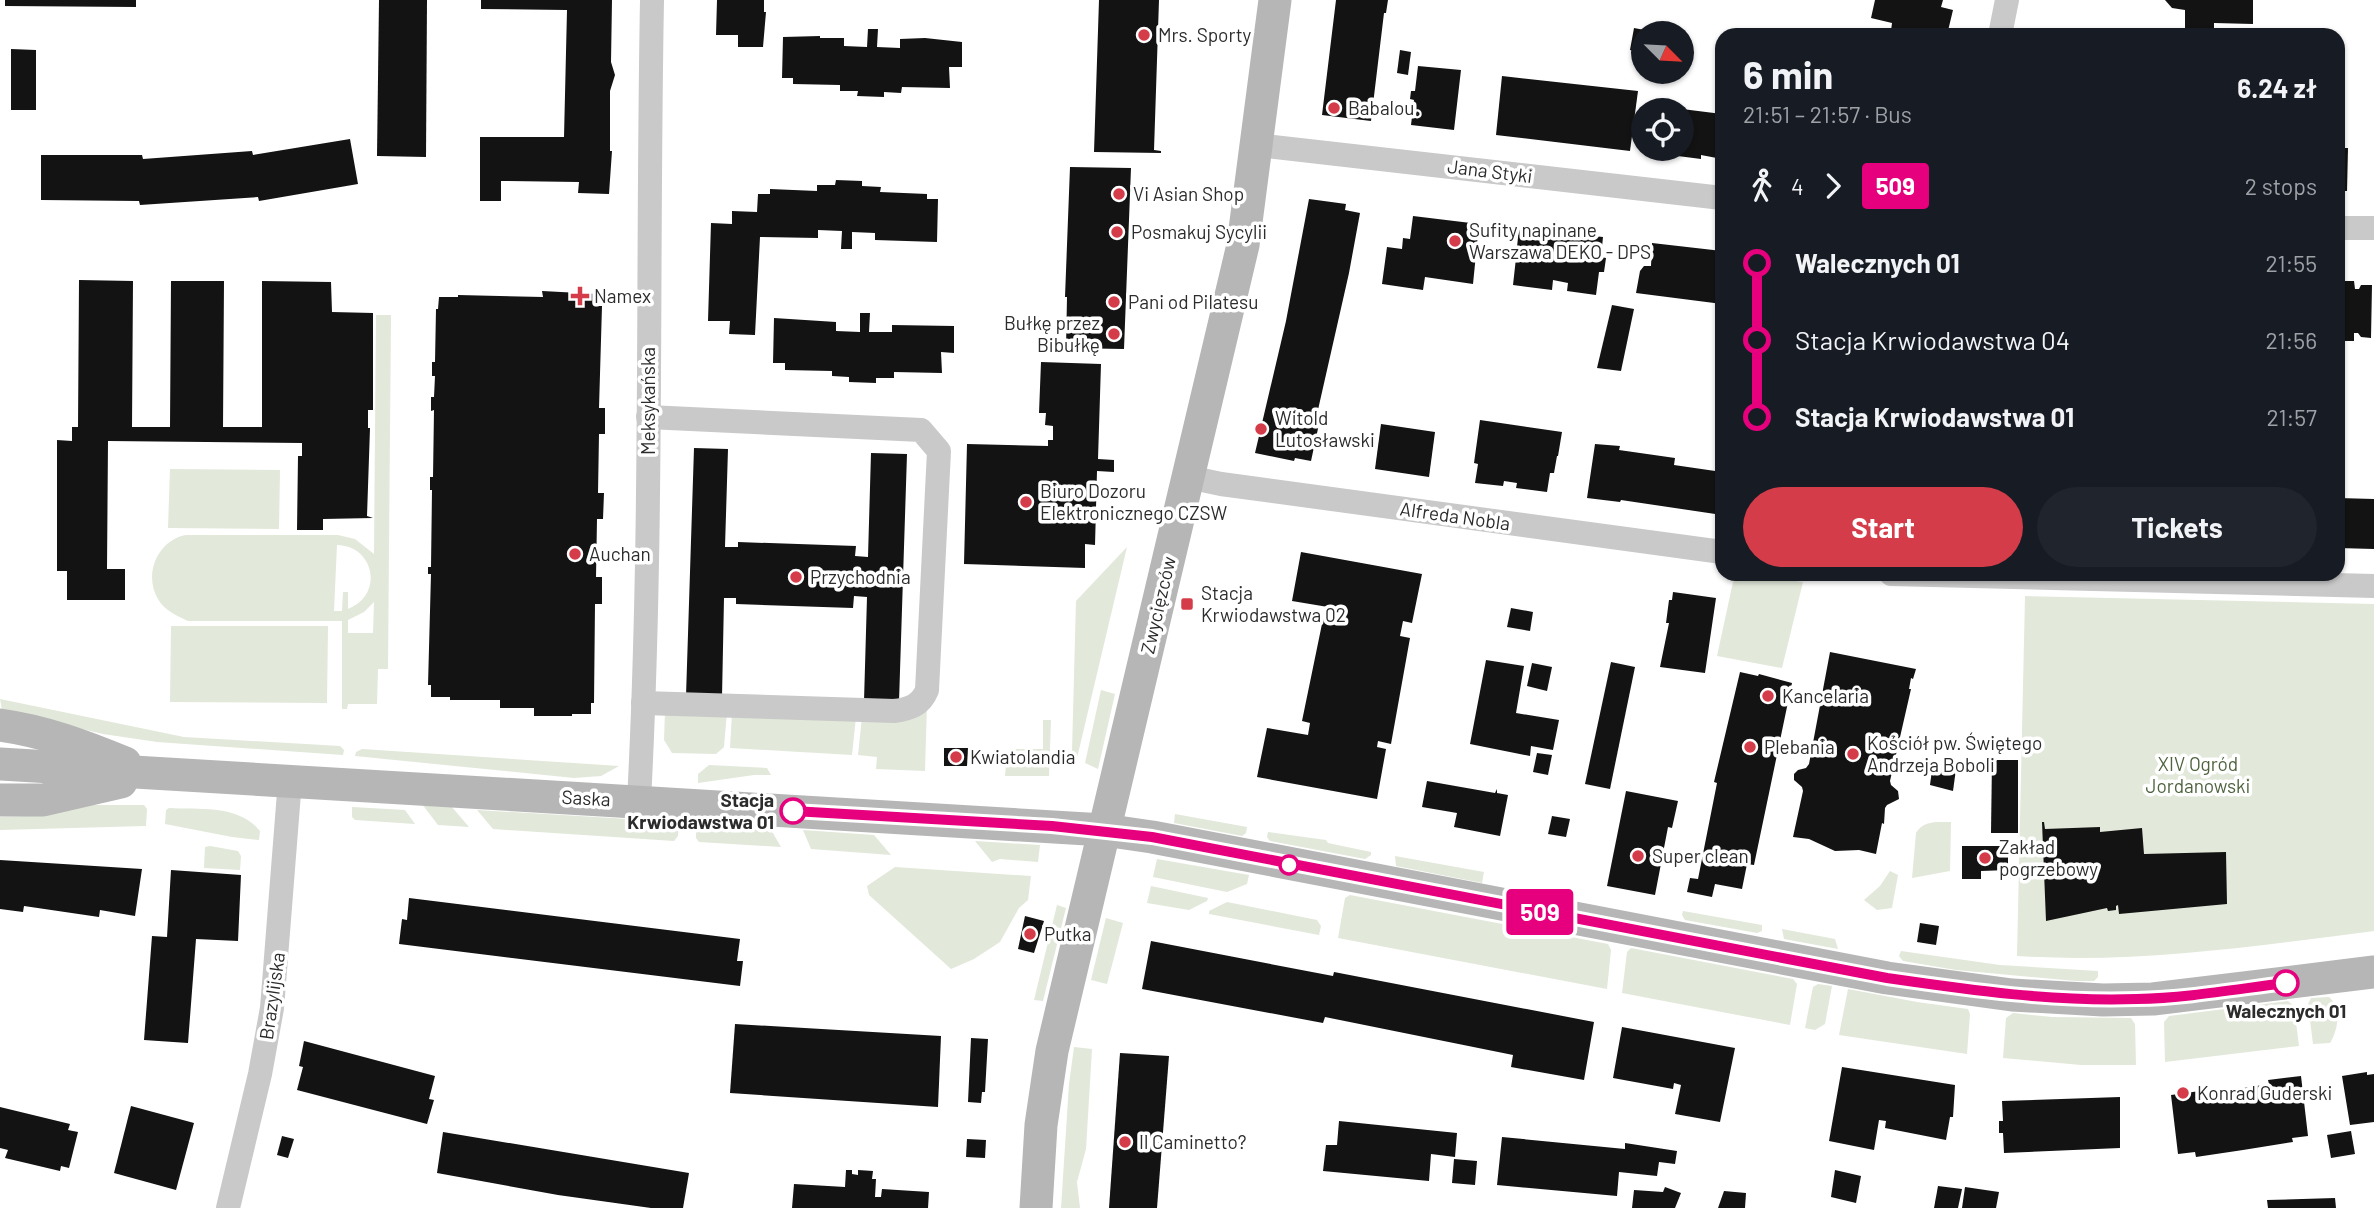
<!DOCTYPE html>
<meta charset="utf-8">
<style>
:root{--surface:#171b24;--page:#20242c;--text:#f1f3f6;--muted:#9ea1a6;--accent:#d43c49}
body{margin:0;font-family:Barlow,sans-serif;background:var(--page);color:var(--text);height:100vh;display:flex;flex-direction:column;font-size:26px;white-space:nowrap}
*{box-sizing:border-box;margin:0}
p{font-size:23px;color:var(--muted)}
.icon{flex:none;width:38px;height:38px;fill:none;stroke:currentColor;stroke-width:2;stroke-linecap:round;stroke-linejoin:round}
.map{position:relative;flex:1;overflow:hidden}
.panel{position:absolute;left:1715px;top:28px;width:630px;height:553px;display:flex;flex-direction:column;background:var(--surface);border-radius:21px;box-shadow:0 2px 5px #0004}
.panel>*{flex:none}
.badge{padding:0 14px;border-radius:5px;font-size:24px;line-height:46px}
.needle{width:46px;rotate:114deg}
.fabs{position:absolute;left:1631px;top:21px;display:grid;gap:14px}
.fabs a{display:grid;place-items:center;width:63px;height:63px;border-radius:50%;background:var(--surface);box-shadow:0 2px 5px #0004;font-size:35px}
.map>.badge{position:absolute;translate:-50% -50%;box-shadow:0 0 0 4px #fff}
.legs{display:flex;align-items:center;gap:10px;height:77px;padding:0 28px;font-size:23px}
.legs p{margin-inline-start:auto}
.summary{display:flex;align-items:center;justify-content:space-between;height:119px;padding:0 28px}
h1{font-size:38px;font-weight:700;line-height:52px}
.primary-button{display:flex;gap:14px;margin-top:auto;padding:14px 28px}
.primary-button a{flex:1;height:80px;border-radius:42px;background:var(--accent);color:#fff;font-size:28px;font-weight:700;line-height:80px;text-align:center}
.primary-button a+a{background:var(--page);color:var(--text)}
ul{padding:0 28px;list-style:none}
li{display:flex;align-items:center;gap:24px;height:77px;font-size:26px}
li i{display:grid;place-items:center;width:10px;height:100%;margin:0 9px;background:currentColor}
li i::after{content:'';width:18px;height:18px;margin:-9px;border:5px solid;border-radius:50%;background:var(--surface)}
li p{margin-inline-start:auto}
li:first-child i{background:linear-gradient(#0000 50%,currentColor 0)}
li:last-child i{background:linear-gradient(currentColor 50%,#0000 0)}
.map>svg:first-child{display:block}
.green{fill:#e2e8da;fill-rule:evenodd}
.building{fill:#131313}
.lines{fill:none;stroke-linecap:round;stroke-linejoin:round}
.street{stroke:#c9c9c9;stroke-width:24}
.secondary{stroke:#b6b6b6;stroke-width:33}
.line-1-casing{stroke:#fff;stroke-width:16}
.line-1{stroke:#e6007e;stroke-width:10}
.poi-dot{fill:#d43c49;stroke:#fff;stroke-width:2.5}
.stop-1-dot{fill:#fff;stroke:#e6007e;stroke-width:3.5}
.labels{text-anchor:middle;stroke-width:7;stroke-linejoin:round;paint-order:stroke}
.poi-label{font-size:19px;fill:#2c2c2c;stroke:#fff;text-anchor:start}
.street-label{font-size:19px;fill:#2c2c2c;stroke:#fff}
.park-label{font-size:19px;fill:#4f633e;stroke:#fff}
.stop-label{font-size:19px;font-weight:bold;fill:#2c2c2c;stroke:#fff;text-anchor:end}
</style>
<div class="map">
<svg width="2374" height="1208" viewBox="0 0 2374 1208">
<rect width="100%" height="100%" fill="#fff"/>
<g class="green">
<path d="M376,315H391L388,669H378L377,704H348L347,709H342V621H188C177,616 164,610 158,599C143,574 158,540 186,535H338L355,539L374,554ZM337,545C375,546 384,595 348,609V592H343L342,611H334ZM374,602L373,633H348V620L364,612Z"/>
<polygon points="170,469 280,470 279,529 168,528"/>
<polygon points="1127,547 1077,758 1072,751 1076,601"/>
<polygon points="1740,574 1803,582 1782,668 1717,656 1733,582"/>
<path d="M2025,596L2374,604V931C2256,946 2136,964 2017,956Z"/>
<polygon points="171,626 328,626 327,703 170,702"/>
<polygon points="1101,690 1115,694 1098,769 1085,763"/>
<polygon points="0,699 184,737 340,746 344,750 343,755 157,742 103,734 2,710"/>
<polygon points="927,704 925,771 876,769 877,757 858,755 862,717"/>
<polygon points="665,711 727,712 724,747 716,754 672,753 664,740"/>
<polygon points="732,713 856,717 852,755 730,748"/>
<path d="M1043,720H1051L1049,776H1005C1006,765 1006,755 1016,749H1043Z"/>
<polygon points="362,749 619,766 601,776 574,778 355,756 356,752"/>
<polygon points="709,765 767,768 771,775 754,775 698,783 698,774"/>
<polygon points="422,804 451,806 469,827 438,825"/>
<polygon points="91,805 144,805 147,809 146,826 0,830 0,817 24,816"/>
<polygon points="352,807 405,810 415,824 355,820 352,817"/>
<path d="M169,808C200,810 238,804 260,831L259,840L232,837L165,824L166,810Z"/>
<polygon points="477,810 679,822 678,836 674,841 493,829"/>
<polygon points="1175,814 1247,827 1246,833 1242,836 1174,823"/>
<path d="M1951,822L1950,871L1912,878L1916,833C1923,820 1938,822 1951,822Z"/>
<polygon points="696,823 770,828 781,847 699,842 696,838"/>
<polygon points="803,830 874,835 891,855 811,849"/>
<polygon points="1268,832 1326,840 1328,843 1371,852 1371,855 1365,859 1270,841 1267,837"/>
<polygon points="975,841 1040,845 1038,862 1000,859 992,862"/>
<polygon points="210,846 238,851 241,856 240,870 204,868 205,847"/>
<polygon points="1395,856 1484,872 1482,883 1396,866"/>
<polygon points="1157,859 1249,875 1247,884 1227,892 1153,877"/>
<polygon points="895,867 1031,876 1028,900 1019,908 1000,942 974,959 951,969 869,895 867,886"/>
<polygon points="1890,871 1898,875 1892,908 1877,910 1864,900 1880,886"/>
<polygon points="1151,886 1208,898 1207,901 1189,910 1147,903"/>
<polygon points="1350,895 1608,944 1611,950 1607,989 1338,938 1345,898"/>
<polygon points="1227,902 1317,920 1321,926 1319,935 1209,914 1209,911"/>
<polygon points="1057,905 1066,908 1043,1001 1034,1000"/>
<polygon points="1683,911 1762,925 1762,931 1757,933 1685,920 1682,915"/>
<polygon points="1106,918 1123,923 1107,984 1091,980"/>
<polygon points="1782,929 1835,939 1838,949 1784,939"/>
<polygon points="1631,948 1793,979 1797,984 1790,1025 1622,993 1627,952"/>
<polygon points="1901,951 2000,965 2098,971 2098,977 2094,981 2076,981 1956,970 1903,961 1899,956"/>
<polygon points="1818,984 1832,986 1825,1024 1815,1030 1805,1028 1813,987"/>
<polygon points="1848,989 1917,1002 1968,1009 1970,1014 1967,1054 1839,1035"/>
<path d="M2329,997C2342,1008 2338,1030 2330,1043L2313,1044L2308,1004L2311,998Z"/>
<polygon points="2288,1001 2294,1006 2299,1046 2165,1062 2164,1022 2169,1016"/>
<polygon points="2013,1013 2052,1017 2131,1018 2135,1024 2136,1065 2081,1065 2003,1058 2006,1018"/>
<polygon points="1074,1047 1092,1049 1086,1149 1077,1182 1080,1208 1061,1208 1069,1084"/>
</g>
<g class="building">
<polygon points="5,0 136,0 136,7 5,6"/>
<polygon points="379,0 427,0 426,157 377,156"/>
<polygon points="481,0 612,0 611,62 615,75 610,91 610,151 612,151 609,194 578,193 579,182 501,181 501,201 480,201 480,137 564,137 567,10 481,9"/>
<polygon points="717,0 764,0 764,12 766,12 763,47 738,47 738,35 716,35"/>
<polygon points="1099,0 1159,0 1154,150 1161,151 1161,153 1094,152"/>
<polygon points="1336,0 1388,0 1386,13 1384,13 1371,121 1322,115"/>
<polygon points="1875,0 1943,0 1941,7 1953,10 1947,35 1911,35 1891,31 1892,23 1871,18"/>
<polygon points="2165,0 2253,0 2253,24 2214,23 2214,35 2185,35 2185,10 2172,8"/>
<polygon points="1634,28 1655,32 1643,33 1643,53 1630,50"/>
<polygon points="868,29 878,29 877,47 900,48 900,39 925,38 962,42 962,67 949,67 950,88 902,87 901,93 884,92 884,97 857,96 858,91 840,91 840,85 793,84 793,78 782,78 783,37 820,36 820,38 844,38 844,46 867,47"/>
<polygon points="11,49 36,50 36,110 11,110"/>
<polygon points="1400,50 1411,52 1408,75 1397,73"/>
<polygon points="1418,66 1461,70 1454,130 1411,125 1414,100 1410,99 1411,91 1415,91"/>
<polygon points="1502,76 1638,91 1630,151 1496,135"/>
<polygon points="1682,109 1722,114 1722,159 1701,155 1701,159 1670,155 1671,149 1682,149"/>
<polygon points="350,139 358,184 259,201 258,197 140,205 139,201 41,200 41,155 142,155 143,159 252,151 253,155"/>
<polygon points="2338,148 2348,148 2347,191 2338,191"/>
<polygon points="1070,167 1131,168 1124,349 1066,348 1067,297 1065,297"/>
<polygon points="836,180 862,181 862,186 881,187 880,192 927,194 927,199 938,199 937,242 875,240 875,233 852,232 852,249 841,249 842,231 818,230 818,238 760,237 755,335 729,334 730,321 708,321 711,223 732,224 732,211 757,212 758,194 770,194 770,189 817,191 817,185 835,185"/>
<polygon points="1309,199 1346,204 1345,210 1360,213 1349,273 1315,423 1319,424 1311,461 1295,458 1294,461 1255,453 1286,321"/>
<polygon points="1413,216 1479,224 1473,284 1425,277 1423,290 1382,284 1387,247 1402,249 1403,238 1410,239"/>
<polygon points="1519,228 1603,237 1601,257 1606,258 1604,272 1599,272 1596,295 1567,291 1568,283 1553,280 1552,290 1513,285 1516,258 1512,258 1513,246 1517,247"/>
<polygon points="1652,243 1722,251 1722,304 1636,293 1640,271 1644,266 1651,266"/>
<polygon points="79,280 133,281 132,427 170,427 171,281 224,281 223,427 262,427 262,281 331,282 332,312 373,313 373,410 368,410 368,428 370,428 367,516 373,518 323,519 323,530 297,530 298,456 302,456 302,443 108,441 107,569 125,569 125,600 67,600 67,571 57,571 57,440 72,441 72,427 78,427"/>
<polygon points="2338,281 2354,281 2355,289 2359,289 2361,285 2372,285 2371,338 2361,337 2358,333 2354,333 2354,341 2338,341"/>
<polygon points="542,291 599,294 599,306 602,306 599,408 605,408 605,434 599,434 598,493 604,493 603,519 597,519 596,577 602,577 602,604 595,604 594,703 591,703 591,714 572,714 572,716 534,716 534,708 500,708 500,700 450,700 450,697 431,697 431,685 428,685 431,574 428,574 428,567 431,567 432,490 430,490 430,477 433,477 434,410 431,411 431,397 434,397 435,376 432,376 432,362 435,362 436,309 438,309 439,297 458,297 458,295 543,297"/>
<polygon points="1612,305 1634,309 1621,371 1597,368"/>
<polygon points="860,313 870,313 869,332 892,332 892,325 954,326 954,353 941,352 942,373 894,372 894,378 876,378 876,383 849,382 849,377 832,376 832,371 785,370 785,363 773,363 774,318 836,322 836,331 860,332"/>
<polygon points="1041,362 1101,364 1098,459 1114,460 1114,472 1097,471 1095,545 1085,544 1085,568 964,564 967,444 1048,446 1048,440 1053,440 1053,426 1045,425 1046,413 1039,413"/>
<polygon points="1480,420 1562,432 1558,456 1557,456 1554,473 1550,473 1547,492 1516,488 1517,483 1504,481 1503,486 1475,483 1478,464 1474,463"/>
<polygon points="1381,424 1435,432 1429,477 1375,469"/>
<polygon points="1595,444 1620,446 1619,450 1675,458 1674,465 1722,472 1722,515 1621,500 1620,502 1587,498"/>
<polygon points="694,448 728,449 725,547 738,547 738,542 856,546 855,556 868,557 871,453 907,454 899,702 864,701 867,597 854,596 853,608 736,604 736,598 724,598 722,697 686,696"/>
<polygon points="2338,498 2374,499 2374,549 2338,548"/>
<polygon points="1301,552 1422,574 1412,623 1403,621 1400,636 1410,638 1391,744 1378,741 1377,747 1386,749 1377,799 1257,777 1267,728 1308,735 1310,723 1302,721 1323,619 1332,621 1334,608 1292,601"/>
<polygon points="1673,592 1716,598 1705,673 1660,667 1669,623 1666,623 1669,600 1672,600"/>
<polygon points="1511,608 1533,612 1530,631 1507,627"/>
<polygon points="1830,652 1916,669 1913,679 1911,678 1909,689 1911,689 1890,781 1891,785 1898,791 1899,799 1887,805 1885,808 1884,824 1882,823 1876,854 1859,850 1835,851 1809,839 1793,837 1803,791 1802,787 1794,780 1794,774 1798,770 1806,768 1809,764"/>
<polygon points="1486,660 1524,666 1516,713 1559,720 1553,750 1531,746 1530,756 1470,744"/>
<polygon points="1611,662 1635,667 1610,789 1585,784"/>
<polygon points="1532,663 1552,667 1547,691 1527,686"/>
<polygon points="1740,672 1758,676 1759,674 1792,683 1754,865 1747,864 1742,889 1715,884 1712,897 1687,892 1690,878 1698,879 1717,783 1714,782"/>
<polygon points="944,748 968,748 967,766 944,766"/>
<polygon points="1537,753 1552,755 1548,775 1533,772"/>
<polygon points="1992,760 2018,760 2018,833 1991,833"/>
<polygon points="1933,762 1956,769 1953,791 1930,785"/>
<polygon points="1427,781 1495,793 1497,789 1497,793 1508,795 1500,836 1454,827 1457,813 1422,807"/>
<polygon points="1626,791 1678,801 1672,828 1668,827 1655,895 1607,886"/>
<polygon points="1552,816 1570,819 1566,837 1548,834"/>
<polygon points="2042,822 2044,822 2045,829 2100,827 2100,832 2142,828 2144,854 2226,852 2227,904 2119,914 2118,905 2116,906 2116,910 2108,911 2107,908 2046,921"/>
<polygon points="1962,846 2008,846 2008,870 1981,871 1981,879 1962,879"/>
<polygon points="0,860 142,869 135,916 100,910 99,917 24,906 23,912 0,909"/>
<polygon points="171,870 241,875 238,941 196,939 188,1043 144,1040 152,936 167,937"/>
<polygon points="409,898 740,939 737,961 743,961 740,986 399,944 402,919 407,920"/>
<polygon points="1025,916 1044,921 1034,953 1018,949"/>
<polygon points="1920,923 1939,926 1936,945 1917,942"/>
<polygon points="1151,941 1333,976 1334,972 1594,1022 1584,1080 1511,1067 1513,1055 1325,1017 1323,1023 1142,989"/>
<polygon points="735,1024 941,1036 938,1107 730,1093"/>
<polygon points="1622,1027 1735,1048 1720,1122 1675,1114 1681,1085 1674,1083 1673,1089 1613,1078"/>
<polygon points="971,1038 988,1039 985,1092 982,1092 981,1103 968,1102"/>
<polygon points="304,1041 435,1076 429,1099 434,1100 427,1124 297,1090 303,1067 299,1066"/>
<polygon points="1120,1053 1169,1056 1157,1208 1109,1208"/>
<polygon points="1842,1067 1955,1085 1953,1117 1950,1117 1946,1140 1885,1128 1886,1121 1879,1120 1874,1150 1829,1141"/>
<polygon points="2367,1072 2367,1075 2374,1074 2374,1122 2350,1125 2342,1076"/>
<polygon points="2301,1076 2308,1136 2292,1138 2293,1142 2243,1150 2196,1157 2195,1152 2178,1154 2171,1095 2200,1091 2200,1095 2269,1084 2268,1080"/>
<polygon points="2120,1097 2120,1148 2004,1153 2003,1133 1999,1133 1999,1121 2003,1121 2002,1101"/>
<polygon points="131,1106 194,1123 176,1190 114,1173"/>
<polygon points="0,1107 70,1124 68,1130 78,1132 69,1168 61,1166 60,1171 5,1158 8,1150 0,1148"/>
<polygon points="1339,1121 1457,1133 1455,1157 1431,1154 1429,1181 1323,1171 1326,1145 1337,1145"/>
<polygon points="2351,1131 2355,1154 2331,1158 2327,1135"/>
<polygon points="443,1132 689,1173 683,1208 651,1208 558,1195 437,1173"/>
<polygon points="282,1136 294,1139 288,1158 277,1155"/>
<polygon points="1502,1137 1625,1149 1625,1143 1677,1151 1675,1164 1659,1162 1657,1176 1619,1172 1617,1196 1497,1185"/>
<polygon points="967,1139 986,1140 985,1158 966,1157"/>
<polygon points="1454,1159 1477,1161 1475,1185 1452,1183"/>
<polygon points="846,1170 852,1170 852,1174 858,1175 858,1170 873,1171 872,1179 876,1179 875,1197 881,1197 882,1189 929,1192 928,1208 792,1208 794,1184 845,1187"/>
<polygon points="1835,1170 1861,1176 1856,1203 1831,1197"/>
<polygon points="1938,1186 1962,1189 1958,1208 1934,1208"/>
<polygon points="1665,1187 1681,1193 1675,1208 1632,1208 1634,1190 1663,1192"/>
<polygon points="1965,1187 1999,1192 1996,1208 1962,1208"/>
<polygon points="1724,1191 1746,1193 1745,1208 1718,1208"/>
<polygon points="2335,1198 2336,1208 2268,1208 2267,1200"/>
</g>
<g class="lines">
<g class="street">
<polyline points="2000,35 2007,0"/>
<polyline points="1257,145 1722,198"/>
<polyline points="2338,228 2374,228"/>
<polyline points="1188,477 1221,484 1722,552"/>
<polyline points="1891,574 2374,586"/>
<path d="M643,703L894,711C910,709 921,705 927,690L939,451L921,430L648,417"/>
<path d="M639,801C653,534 647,267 652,0"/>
<polyline points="228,1208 260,1074 272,1008 290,780"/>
</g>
<g class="secondary">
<path d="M0,725C44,731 84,746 125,763"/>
<polyline points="0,764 1104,830 1152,837 1887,978 2012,995 2103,1000 2153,999 2374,972"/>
<polyline points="0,800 43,800 121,782"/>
<polyline points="1036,1208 1041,1125 1052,1051 1243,245 1275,0"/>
</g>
</g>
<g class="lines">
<defs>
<path id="line-1" d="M793,811L1052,826L1152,837L1887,978C1970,990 2053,1002 2137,999C2187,998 2237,989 2286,983"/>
</defs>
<use href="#line-1" class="line-1-casing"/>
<use href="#line-1" class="line-1"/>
</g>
<g class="poi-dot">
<circle cx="1144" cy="35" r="7"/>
<circle cx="1334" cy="108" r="7"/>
<circle cx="1119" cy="194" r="7"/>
<circle cx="1117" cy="232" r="7"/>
<circle cx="1455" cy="241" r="7"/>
<path d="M576.5 285.5h7v7h7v7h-7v7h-7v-7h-7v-7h7z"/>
<circle cx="1114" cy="302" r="7"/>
<circle cx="1114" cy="334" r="7"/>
<circle cx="1261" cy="429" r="7"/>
<circle cx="1026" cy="502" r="7"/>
<circle cx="575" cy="554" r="7"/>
<circle cx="796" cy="577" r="7"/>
<rect x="1180" y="597" width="14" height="14" rx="3.5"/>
<circle cx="1768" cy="696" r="7"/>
<circle cx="1750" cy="747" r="7"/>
<circle cx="1853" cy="754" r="7"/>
<circle cx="956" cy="757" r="7"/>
<circle cx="1638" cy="856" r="7"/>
<circle cx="1985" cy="858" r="7"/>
<circle cx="1030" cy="934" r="7"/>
<circle cx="2183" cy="1093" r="7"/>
<circle cx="1125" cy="1142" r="7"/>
</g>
<g class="stop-1-dot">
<circle cx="793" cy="811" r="12"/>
<circle cx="1289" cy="865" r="9"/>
<circle cx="2286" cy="983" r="12"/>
</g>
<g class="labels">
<g class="poi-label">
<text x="1158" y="42">Mrs. Sporty</text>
<text x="1348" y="115">Babalou.</text>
<text x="1133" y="201">Vi Asian Shop</text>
<text x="1469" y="237">Sufity napinane<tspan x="1469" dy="22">Warszawa DEKO - DPS</tspan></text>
<text x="1131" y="239">Posmakuj Sycylii</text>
<text x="594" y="303">Namex</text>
<text x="1128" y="309">Pani od Pilatesu</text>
<text x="1100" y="330" text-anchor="end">Bułkę przez<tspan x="1100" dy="22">Bibułkę</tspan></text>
<text x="1275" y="425">Witold<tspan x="1275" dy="22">Lutosławski</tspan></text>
<text x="1040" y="498">Biuro Dozoru<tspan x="1040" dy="22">Elektronicznego CZSW</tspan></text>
<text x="589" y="561">Auchan</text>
<text x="810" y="584">Przychodnia</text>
<text x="1201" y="600">Stacja<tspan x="1201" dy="22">Krwiodawstwa 02</tspan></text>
<text x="1782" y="703">Kancelaria</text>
<text x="1867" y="750">Kościół pw. Świętego<tspan x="1867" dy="22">Andrzeja Boboli</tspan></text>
<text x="1764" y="754">Plebania</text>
<text x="970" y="764">Kwiatolandia</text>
<text x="1999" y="854">Zakład<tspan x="1999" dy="22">pogrzebowy</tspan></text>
<text x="1652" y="863">Super clean</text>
<text x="1044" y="941">Putka</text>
<text x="2197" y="1100">Konrad Guderski</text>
<text x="1139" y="1149">Il Caminetto?</text>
</g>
<g class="street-label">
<text transform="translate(1490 171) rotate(7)" y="7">Jana Styki</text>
<text transform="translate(648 401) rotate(-90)" y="7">Meksykańska</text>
<text transform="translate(1455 516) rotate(8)" y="7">Alfreda Nobla</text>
<text transform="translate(1158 605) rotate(-77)" y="7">Zwycięzców</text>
<text transform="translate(586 798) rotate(3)" y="7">Saska</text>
<text transform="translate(272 996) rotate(-82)" y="7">Brazylijska</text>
</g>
<g class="park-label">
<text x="2198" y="771">XIV Ogród<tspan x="2198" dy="22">Jordanowski</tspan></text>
</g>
<g class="stop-label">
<text x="774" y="807">Stacja<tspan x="774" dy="22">Krwiodawstwa 01</tspan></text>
<text x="2286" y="1018" text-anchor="middle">Walecznych 01</text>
</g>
</g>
</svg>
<div class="fabs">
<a><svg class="needle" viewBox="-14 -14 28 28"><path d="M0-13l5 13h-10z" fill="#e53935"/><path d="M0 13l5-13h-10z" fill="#9ea1a6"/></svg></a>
<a><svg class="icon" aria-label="locate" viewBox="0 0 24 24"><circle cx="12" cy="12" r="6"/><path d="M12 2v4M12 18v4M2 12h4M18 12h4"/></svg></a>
</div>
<b class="badge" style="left:1540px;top:912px;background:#e6007e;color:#fff">509</b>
<section class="panel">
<div class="summary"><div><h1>6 min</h1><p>21:51 – 21:57 · Bus</p></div><b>6.24 zł</b></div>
<div class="legs"><svg class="icon" aria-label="walk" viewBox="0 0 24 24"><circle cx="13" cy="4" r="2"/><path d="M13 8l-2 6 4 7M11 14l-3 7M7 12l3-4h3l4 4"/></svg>4<svg class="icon" aria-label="forward" viewBox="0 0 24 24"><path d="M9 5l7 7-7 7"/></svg><b class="badge" style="background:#e6007e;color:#fff">509</b><p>2 stops</p></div>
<ul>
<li><i style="color:#e6007e"></i><b>Walecznych 01</b><p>21:55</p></li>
<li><i style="color:#e6007e"></i><span>Stacja Krwiodawstwa 04</span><p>21:56</p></li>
<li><i style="color:#e6007e"></i><b>Stacja Krwiodawstwa 01</b><p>21:57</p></li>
</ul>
<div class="primary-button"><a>Start</a><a>Tickets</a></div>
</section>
</div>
